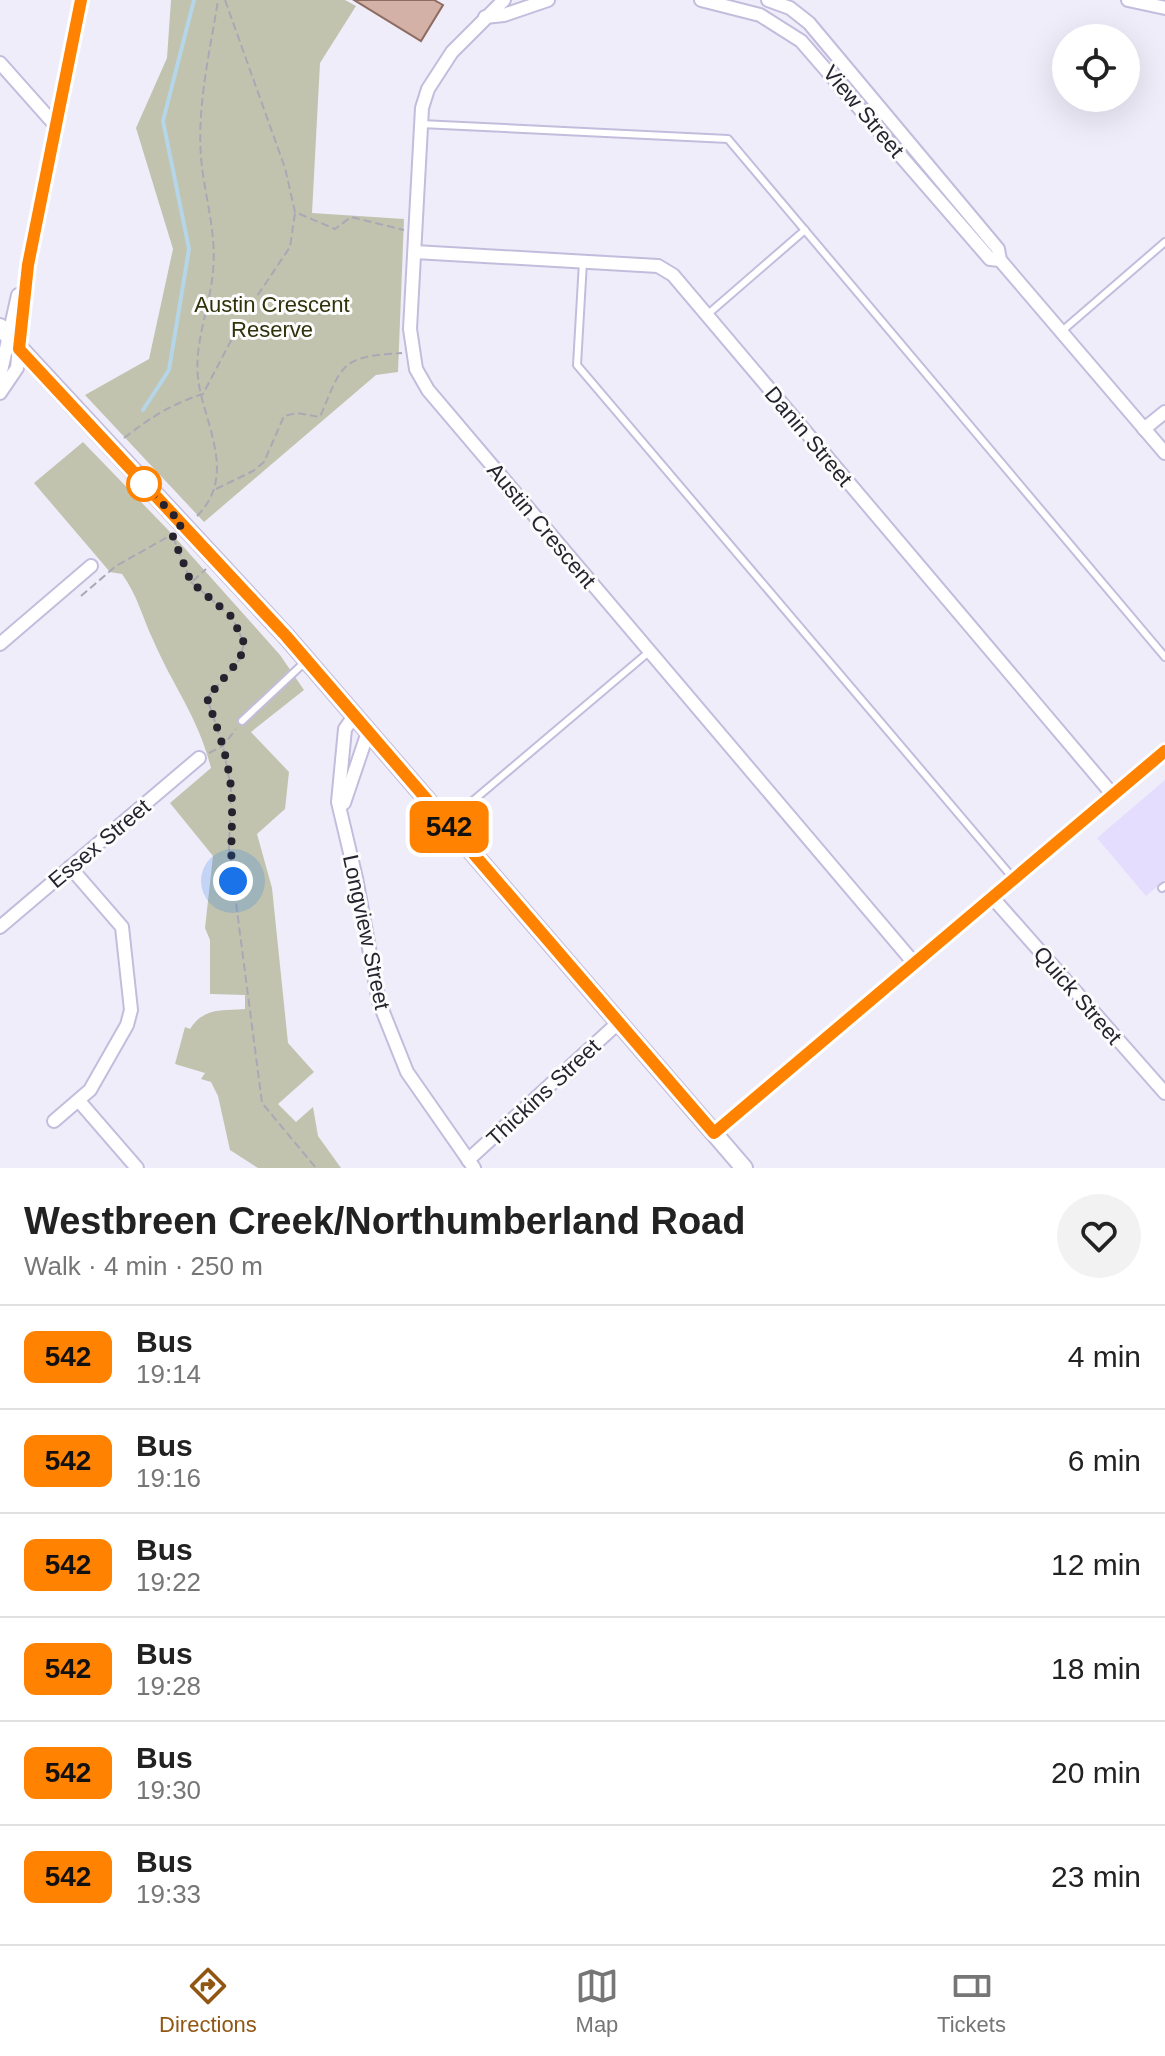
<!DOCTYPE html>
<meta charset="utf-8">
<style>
:root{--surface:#fff;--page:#f2f2f2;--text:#222;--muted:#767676;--line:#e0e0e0;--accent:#905612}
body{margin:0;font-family:Arial,sans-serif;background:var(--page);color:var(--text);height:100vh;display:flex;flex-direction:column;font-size:30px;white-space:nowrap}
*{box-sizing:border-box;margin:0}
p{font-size:26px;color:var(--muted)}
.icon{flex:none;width:44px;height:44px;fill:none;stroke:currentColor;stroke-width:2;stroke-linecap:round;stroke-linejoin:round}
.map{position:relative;height:1168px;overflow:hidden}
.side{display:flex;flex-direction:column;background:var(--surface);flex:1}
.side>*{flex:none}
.badge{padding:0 16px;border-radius:12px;font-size:28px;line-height:52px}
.buttons{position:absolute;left:1052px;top:24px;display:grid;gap:16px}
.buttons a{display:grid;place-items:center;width:88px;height:88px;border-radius:50%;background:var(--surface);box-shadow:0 8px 32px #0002;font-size:40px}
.you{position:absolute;width:40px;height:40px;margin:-20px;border:6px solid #fff;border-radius:50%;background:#1a73e8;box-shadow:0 0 0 12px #1a73e833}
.map>.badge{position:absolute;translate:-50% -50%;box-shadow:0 0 0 4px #fff}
.round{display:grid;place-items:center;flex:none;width:84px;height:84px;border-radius:42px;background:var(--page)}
.summary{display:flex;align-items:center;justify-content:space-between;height:136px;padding:0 24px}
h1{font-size:38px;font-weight:700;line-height:60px}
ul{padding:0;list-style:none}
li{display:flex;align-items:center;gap:24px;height:104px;padding:0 24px;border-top:2px solid var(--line)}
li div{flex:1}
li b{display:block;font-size:30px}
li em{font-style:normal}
li .badge{min-width:88px;font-weight:700;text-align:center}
.menu{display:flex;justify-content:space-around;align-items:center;height:112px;border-top:2px solid var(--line);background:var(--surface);font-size:22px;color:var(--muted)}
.menu a{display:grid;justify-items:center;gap:4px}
.menu .on{color:var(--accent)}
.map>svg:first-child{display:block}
.built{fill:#e5ddfe}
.green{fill:#c1c3af}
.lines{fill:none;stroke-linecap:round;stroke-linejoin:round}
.stream{stroke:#b5d5e8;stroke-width:4}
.building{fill:#d3b1a6;stroke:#8e6c61;stroke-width:2}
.service-casing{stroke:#c4bcdd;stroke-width:10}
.minor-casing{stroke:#c4bcdd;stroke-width:16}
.tertiary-casing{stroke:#c4bcdd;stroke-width:20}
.path{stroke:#aba8b5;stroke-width:2;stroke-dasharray:8 4;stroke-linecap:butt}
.service{stroke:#fff;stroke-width:6}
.minor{stroke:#fff;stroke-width:12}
.tertiary{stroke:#fff;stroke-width:16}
.line-casing{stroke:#fff;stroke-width:18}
.line{stroke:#ff8200;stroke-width:12}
.walk{stroke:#26232f;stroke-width:8;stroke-dasharray:0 14.4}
.stop-dot{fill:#fff;stroke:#ff8200;stroke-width:4}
.labels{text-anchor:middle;stroke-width:6;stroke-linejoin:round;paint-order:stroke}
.street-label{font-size:22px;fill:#26232f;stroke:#fcfcfc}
.park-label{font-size:22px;fill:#30320a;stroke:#fcfcfc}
</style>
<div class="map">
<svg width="1165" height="1168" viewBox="0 0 1165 1168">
<rect width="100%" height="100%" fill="#efedfa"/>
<polygon class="built" points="1165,780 1165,880 1146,896 1097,838"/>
<g class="green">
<polygon points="171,0 345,0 356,6 320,63 312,213 404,219 398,372 376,375 204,522 85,395 149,359 173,249 136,128 167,58"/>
<path d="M83,442L172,534L280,655L304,690L251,732L289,772L285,809L257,834L272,888L288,1043L314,1072L278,1104L296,1122L313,1107L318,1136L341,1168H258L230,1150L218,1096L211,1082L201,1079L205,1073L175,1064L185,1027L190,1029C204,1007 222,1011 245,1009V995L210,994V940L205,928L213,856L170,803L211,768C198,717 174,688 154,642C142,617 138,596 122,574L110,572L34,483Z"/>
</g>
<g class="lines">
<polyline class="stream" points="143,410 169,370 189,249 163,121 194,0"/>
</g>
<polygon class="building" points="354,0 434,0 443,5 421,41"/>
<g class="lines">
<defs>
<g id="service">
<polyline points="421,124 728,139 1165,657"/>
<polyline points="583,262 577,365 1013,878"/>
<polyline points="708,314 805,230"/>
<polyline points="1062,331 1165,242"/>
<polyline points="242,721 306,661"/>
<polyline points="449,821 650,651"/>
<polyline points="1162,888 1165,886"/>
</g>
<g id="minor">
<polyline points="504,0 452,52 428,89 422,108 410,329 416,369 428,390 914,963"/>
<polyline points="701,0 760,15 801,41 990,259 1000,260"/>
<polyline points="768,0 790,8 809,23 998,249 1000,260 1165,453"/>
<polyline points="1128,0 1165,8"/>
<polyline points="485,17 504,15 548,0"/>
<polyline points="0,63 56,126"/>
<polyline points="415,252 658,266 673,275 1113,795"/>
<polyline points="0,376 18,295"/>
<polyline points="0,393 17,368 28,263 81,0"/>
<polyline points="1144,429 1165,412"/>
<polyline points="0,644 91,566"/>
<polyline points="354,716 345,729 338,802 356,878 379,1002 407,1072 474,1168"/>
<polyline points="344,803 368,732"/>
<polyline points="992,897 1165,1093"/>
<polyline points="0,927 199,758"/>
<polyline points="79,1101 137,1168"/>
<polyline points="54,1121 90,1090 127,1025 131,1010 122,927 70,867"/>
<polyline points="714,1133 1165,750"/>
<polyline points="468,1160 618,1023"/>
</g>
<polyline id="tertiary" points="0,327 286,636 744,1168"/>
</defs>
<use href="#service" class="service-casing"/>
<use href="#minor" class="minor-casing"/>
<use href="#tertiary" class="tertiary-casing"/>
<g class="path">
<polyline points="225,0 285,168 295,212 335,229 351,217 404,230"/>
<path d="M124,438C150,418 171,404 203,394L245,314L290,247L295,213"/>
<path d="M216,489L253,471L264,462L284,416L297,413L320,417C343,362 341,357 402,353"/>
<path d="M197,516C236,477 207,429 199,385C192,346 210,309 213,271C217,232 204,195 201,157C197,105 210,51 218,0"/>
<polyline points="173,537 191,582 232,617 244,643 240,659 207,698 223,746 231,789 229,849 262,1103 316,1168"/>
<polyline points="193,581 206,569"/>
<polyline points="81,596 116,566 171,535"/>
<polyline points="209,753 223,746 236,729"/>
</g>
<use href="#service" class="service"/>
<use href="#minor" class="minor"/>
<use href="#tertiary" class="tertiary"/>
</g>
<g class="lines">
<defs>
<polyline id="line" points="81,0 28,265 19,349 286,636 714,1133 1165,751"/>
</defs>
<use href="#line" class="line-casing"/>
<use href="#line" class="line"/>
<path class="walk" d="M144,484L182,524L172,534L191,582L232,617L244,643L240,659L207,698C217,727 228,757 231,788C234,819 229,850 233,881"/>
</g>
<circle class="stop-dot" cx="144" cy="484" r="16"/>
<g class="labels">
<g class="street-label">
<text transform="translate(864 111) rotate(50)" y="8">View Street</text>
<text transform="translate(809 436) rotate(50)" y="8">Danin Street</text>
<text transform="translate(542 525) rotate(50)" y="8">Austin Crescent</text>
<text transform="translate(99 843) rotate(-40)" y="8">Essex Street</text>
<text transform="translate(367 932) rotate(78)" y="8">Longview Street</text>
<text transform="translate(1078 995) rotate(49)" y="8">Quick Street</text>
<text transform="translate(543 1092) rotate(-43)" y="8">Thickins Street</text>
</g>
<g class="park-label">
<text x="272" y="312">Austin Crescent<tspan x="272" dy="25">Reserve</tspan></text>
</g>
</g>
</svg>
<div class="buttons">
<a><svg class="icon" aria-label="locate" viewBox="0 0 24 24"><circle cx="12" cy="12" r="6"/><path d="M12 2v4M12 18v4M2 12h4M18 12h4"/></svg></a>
</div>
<div class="you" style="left:233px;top:881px"></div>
<b class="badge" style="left:449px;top:827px;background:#ff8200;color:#111">542</b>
</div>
<section class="side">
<div class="summary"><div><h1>Westbreen Creek/Northumberland Road</h1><p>Walk · 4 min · 250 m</p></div><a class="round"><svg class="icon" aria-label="heart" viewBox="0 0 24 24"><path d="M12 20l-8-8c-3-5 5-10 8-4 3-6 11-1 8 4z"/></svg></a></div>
<ul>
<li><span class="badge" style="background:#ff8200;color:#111">542</span><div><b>Bus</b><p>19:14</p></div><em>4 min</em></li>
<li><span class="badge" style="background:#ff8200;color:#111">542</span><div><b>Bus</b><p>19:16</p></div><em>6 min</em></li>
<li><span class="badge" style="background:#ff8200;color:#111">542</span><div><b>Bus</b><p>19:22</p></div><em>12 min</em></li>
<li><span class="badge" style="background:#ff8200;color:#111">542</span><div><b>Bus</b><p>19:28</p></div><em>18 min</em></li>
<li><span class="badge" style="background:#ff8200;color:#111">542</span><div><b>Bus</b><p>19:30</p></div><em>20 min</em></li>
<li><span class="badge" style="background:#ff8200;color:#111">542</span><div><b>Bus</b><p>19:33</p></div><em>23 min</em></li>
</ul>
</section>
<nav class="menu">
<a class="on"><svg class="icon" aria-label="directions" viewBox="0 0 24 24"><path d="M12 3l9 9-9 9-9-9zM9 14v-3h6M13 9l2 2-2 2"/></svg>Directions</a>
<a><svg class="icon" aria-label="map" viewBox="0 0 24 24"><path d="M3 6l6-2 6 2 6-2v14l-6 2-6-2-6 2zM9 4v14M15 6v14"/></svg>Map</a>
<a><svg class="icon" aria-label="tickets" viewBox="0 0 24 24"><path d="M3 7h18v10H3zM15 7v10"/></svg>Tickets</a>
</nav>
